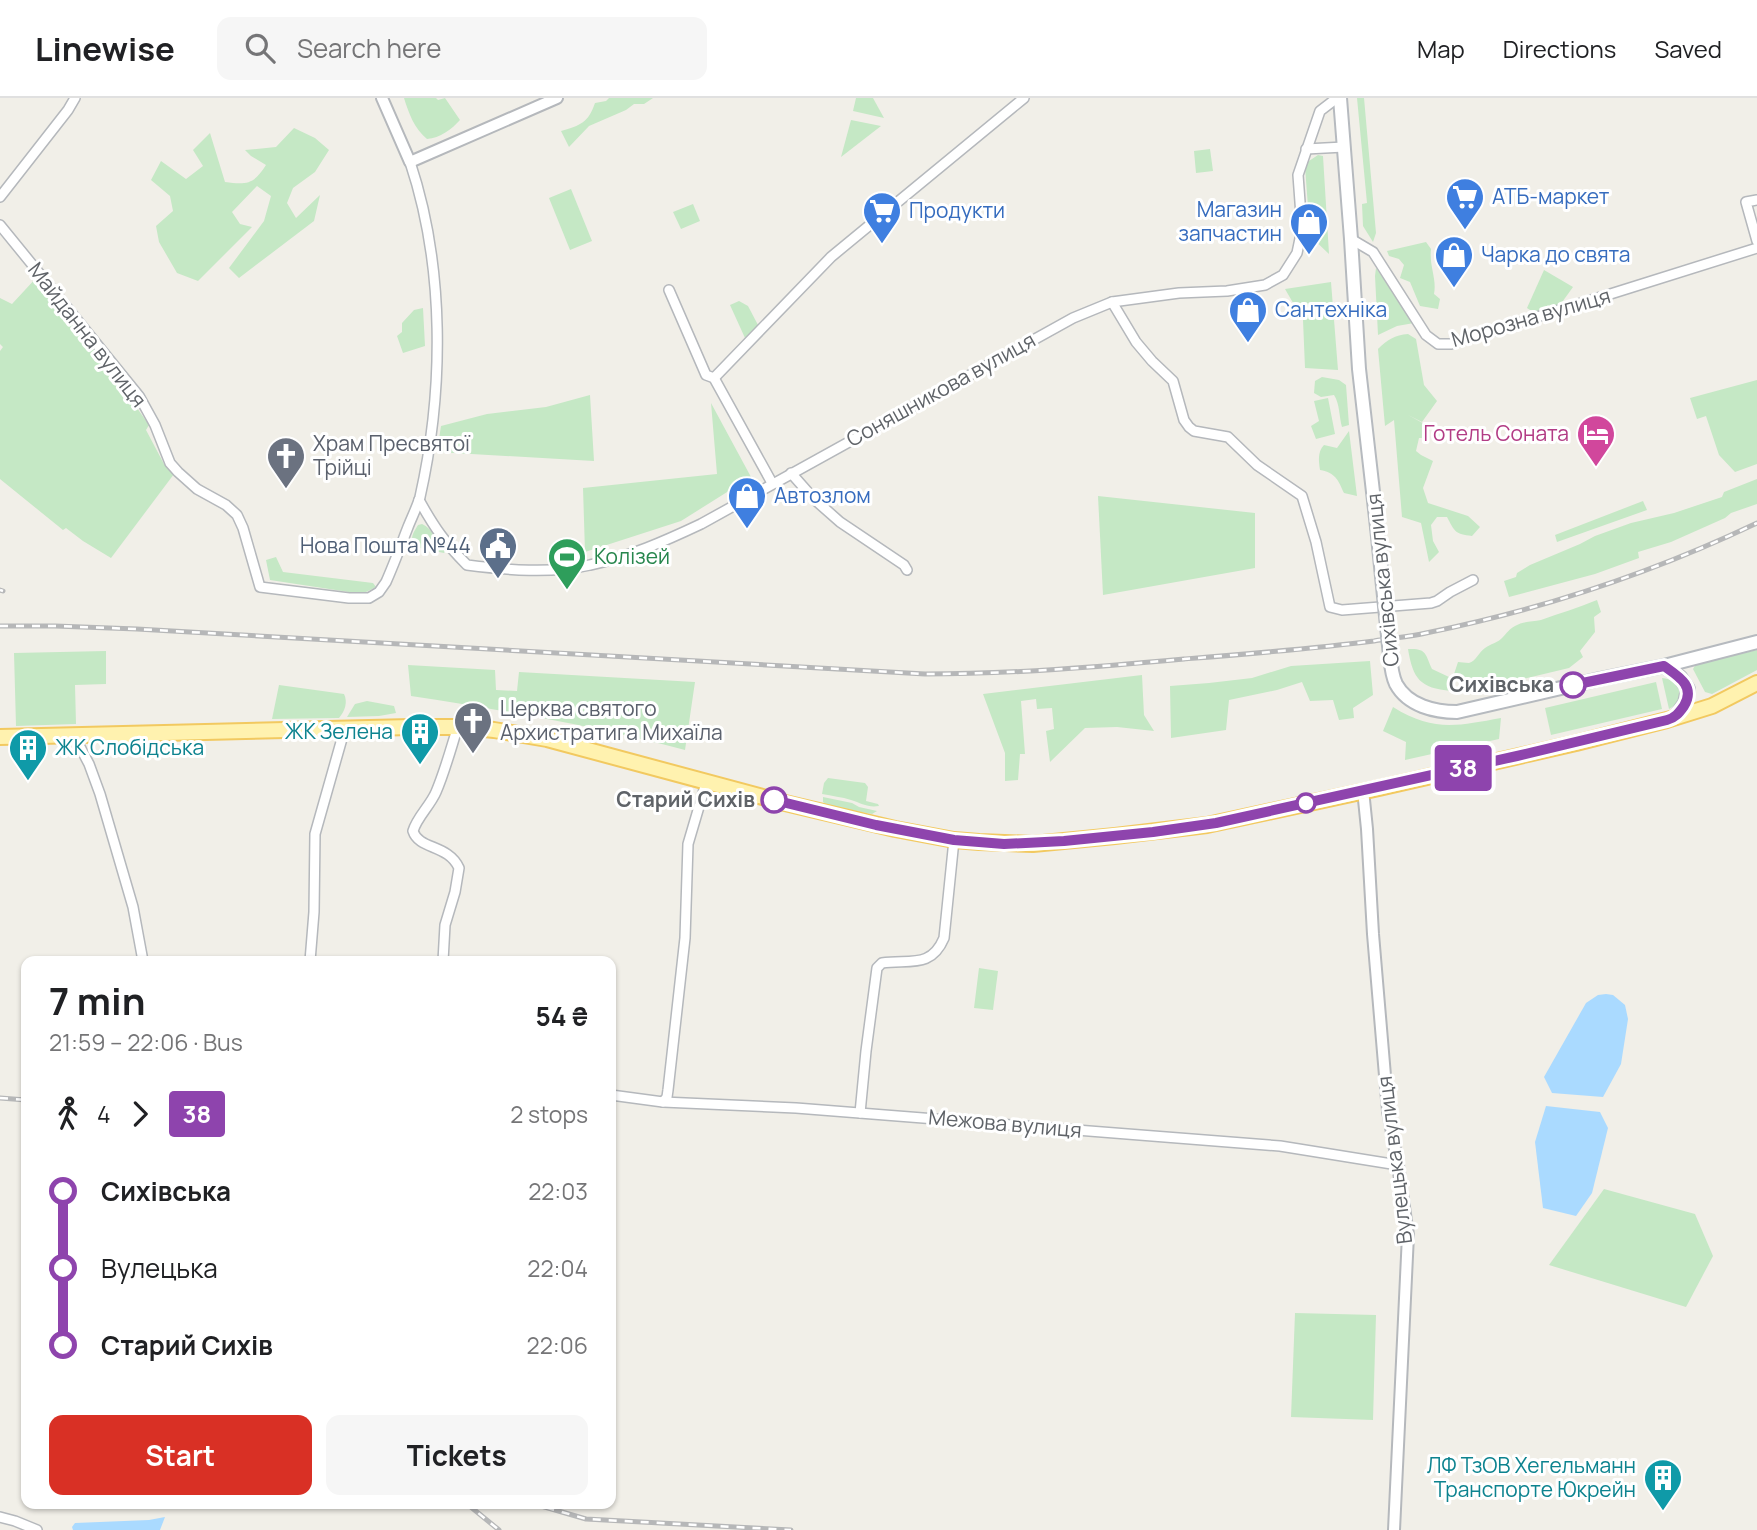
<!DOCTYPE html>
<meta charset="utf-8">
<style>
:root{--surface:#fff;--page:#f6f6f6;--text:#202124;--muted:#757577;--line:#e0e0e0;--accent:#d93025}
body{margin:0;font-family:Manrope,sans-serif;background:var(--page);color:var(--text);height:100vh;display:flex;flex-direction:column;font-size:26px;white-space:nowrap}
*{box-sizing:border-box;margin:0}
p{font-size:23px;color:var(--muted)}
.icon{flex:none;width:38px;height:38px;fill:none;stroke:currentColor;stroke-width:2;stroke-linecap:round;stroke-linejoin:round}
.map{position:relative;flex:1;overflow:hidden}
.drawer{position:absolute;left:21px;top:858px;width:595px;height:553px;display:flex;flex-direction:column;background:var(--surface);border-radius:14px;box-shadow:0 2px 5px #0004}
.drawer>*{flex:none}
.badge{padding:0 14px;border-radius:5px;font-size:24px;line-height:46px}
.map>.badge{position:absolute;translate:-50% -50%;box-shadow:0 0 0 4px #fff}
.legs{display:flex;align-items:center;gap:10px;height:77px;padding:0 28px;font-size:23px}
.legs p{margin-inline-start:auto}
.headline{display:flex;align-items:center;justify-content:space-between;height:119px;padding:0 28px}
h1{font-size:38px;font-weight:700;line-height:52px}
.button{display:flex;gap:14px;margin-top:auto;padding:14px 28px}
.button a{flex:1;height:80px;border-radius:14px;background:var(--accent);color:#fff;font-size:28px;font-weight:700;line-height:80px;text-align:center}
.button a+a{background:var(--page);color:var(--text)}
ul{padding:0 28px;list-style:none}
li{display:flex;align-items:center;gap:24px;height:77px;font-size:26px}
li i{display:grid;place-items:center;width:10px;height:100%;margin:0 9px;background:currentColor}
li i::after{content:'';width:18px;height:18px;margin:-9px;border:5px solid;border-radius:50%;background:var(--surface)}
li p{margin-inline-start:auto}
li:first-child i{background:linear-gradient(#0000 50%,currentColor 0)}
li:last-child i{background:linear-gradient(currentColor 50%,#0000 0)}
header{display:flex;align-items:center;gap:42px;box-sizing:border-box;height:98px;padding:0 35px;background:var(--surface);border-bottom:2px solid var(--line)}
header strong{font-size:33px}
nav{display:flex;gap:38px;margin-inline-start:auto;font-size:24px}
.search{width:490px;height:63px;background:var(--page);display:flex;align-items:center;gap:18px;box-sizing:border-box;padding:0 24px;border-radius:14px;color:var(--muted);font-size:26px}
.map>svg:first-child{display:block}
.green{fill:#c5e8c5}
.water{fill:#aadaff}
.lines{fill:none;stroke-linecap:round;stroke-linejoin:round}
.minor-casing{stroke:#b5b8bc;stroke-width:12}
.tertiary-casing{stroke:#b5b8bc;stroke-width:14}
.secondary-casing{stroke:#b6babf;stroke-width:16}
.primary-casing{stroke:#f2c960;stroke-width:18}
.minor{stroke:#fff;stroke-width:9}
.tertiary{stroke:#fff;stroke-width:10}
.secondary{stroke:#fff;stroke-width:12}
.primary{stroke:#fff2af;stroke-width:14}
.rail-casing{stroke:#b6b7b8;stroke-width:5}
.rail{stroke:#fff;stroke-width:2.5;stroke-dasharray:8;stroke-linecap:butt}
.secondary-bridge-casing{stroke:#b6babf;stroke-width:16;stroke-linecap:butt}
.secondary-bridge{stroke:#fff;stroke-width:12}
.line-1-casing{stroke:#fff;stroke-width:16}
.line-1{stroke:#8e44ad;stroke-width:10}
.stop-1-dot{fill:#fff;stroke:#8e44ad;stroke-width:3.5}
.labels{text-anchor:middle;stroke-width:6;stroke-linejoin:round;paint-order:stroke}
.shop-label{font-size:21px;fill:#366cbe;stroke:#fff;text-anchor:start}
.street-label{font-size:21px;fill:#5f6368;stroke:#fff}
.hotel-label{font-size:21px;fill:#b23c85;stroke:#fff;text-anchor:end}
.worship-label{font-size:21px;fill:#5b616d;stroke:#fff;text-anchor:start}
.service-label{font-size:21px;fill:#4e5e75;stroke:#fff;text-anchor:end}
.leisure-label{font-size:21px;fill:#27864d;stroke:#fff;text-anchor:start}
.stop-label{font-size:21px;font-weight:bold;fill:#5f6368;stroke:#fff;text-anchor:end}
.culture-label{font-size:21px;fill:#0d838f;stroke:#fff;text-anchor:end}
</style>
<header>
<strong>Linewise</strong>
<div class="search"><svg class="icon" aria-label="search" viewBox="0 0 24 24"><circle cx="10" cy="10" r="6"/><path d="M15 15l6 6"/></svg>Search here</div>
<nav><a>Map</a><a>Directions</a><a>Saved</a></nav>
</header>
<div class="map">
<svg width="1757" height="1432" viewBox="0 0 1757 1432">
<rect width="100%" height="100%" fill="#f1efe8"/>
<g class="green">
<path d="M404,0H436L438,2L445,0L460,22C452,31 440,40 427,41C414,30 409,16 404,0Z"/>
<path d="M609,0H653L644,6H634L626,12L589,28L569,49L561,33C581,27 588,25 595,5L606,3Z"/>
<polygon points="856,0 873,0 884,20 853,13"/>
<polygon points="1357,0 1364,0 1376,135 1373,144 1363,128 1362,106 1367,105"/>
<polygon points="851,22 881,28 841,59"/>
<path d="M294,30L315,40L329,52L315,74L293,90L287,105L296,120L320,97L314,123L239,180L229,170L264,123L271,98L257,88L232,114L240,126L252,129L198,183L177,175L159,144L156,128L173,113L170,98L151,82L161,63L186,81L203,68L193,52L210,35L225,84C247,87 254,86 266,67L251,58L245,52L276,49Z"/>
<polygon points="1210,51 1213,73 1196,75 1194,53"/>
<polygon points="1318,57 1323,58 1329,156 1308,136 1309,122 1305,69 1309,63"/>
<polygon points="571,91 592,143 570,152 549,100"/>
<polygon points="693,106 700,123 681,131 673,114"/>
<path d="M1426,144L1431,151C1429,168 1437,181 1434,196L1440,201L1438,211L1420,208L1410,184L1400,180L1404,167L1399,161L1389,158L1387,153Z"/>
<polygon points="1376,170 1414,225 1397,228 1378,237 1375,178"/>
<polygon points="1544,172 1573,189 1560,207 1533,214 1527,210"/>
<polygon points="37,179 84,235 149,327 146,332 164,366 174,376 111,460 83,443 66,430 63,432 0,381 0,253 3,249 0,246 0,200 12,206"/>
<polygon points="1331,184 1338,272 1305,270 1303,222 1285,191"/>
<polygon points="739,203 748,208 758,227 745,240 730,207"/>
<polygon points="423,210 425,248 403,255 397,238 402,234 402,225 414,212"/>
<path d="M1408,236L1416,241L1424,287L1437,303L1422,324L1408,317L1430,329L1428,340H1419L1416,353L1421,357L1433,363L1423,390L1428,405L1468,418L1480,429L1472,438C1455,436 1455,434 1447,419H1437L1431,427L1433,443L1439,454L1429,464L1421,425L1402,419L1394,322L1385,328L1378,251C1387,242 1395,237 1408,236Z"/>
<path d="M1322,279L1339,282L1346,287L1349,327L1342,329C1339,319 1340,306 1334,297L1321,299L1314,295L1315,283Z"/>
<polygon points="1757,282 1757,366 1735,374 1719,357 1706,318 1697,321 1690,300"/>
<polygon points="590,297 594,363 437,354 441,328 487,316 546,309"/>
<polygon points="1328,300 1335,336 1316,341 1311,328 1319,323 1314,303"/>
<polygon points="711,305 751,379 681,423 585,454 583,390 717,376"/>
<path d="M1349,333L1357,398L1344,395C1338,382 1336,375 1320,372C1319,364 1317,354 1324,347L1337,350Z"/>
<polygon points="1757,381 1757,406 1731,415 1725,420 1671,444 1638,454 1639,460 1595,476 1509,499 1504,483 1516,479 1517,475 1530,467 1580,446 1595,438 1631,425 1674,415 1722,399 1724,394"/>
<polygon points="1098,398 1255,415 1255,470 1103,497"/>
<polygon points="1643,403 1647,412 1557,444 1555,437"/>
<path d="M422,426C432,430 439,444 446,452L444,455L415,449C409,441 413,435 418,427Z"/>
<polygon points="276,459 283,474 373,485 376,489 362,496 270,482 266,462"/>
<path d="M1597,502L1601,514L1594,519L1595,534L1580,553L1583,559L1569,570L1464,595L1454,576L1458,564C1461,564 1465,565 1469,565C1476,563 1479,554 1485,550C1490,546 1498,545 1503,539C1507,535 1509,531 1515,528C1523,523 1532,524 1541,522C1560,515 1578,510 1597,502Z"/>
<path d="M1408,551C1427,550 1425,556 1432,571L1449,579L1451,593C1420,590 1413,581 1408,551Z"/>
<polygon points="1757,552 1757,572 1712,596 1705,594 1693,571 1696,566"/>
<polygon points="106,553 106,586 75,587 76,626 16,628 14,555"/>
<polygon points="1370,563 1373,597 1353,610 1354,620 1339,622 1333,602 1310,603 1302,584 1277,592 1229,602 1226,632 1171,640 1170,588 1209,585 1252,580 1291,568"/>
<path d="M408,567L495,572L496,592L517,593L519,574L695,584L685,652C594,628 503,612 411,598Z"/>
<polygon points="1142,577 1144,617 1154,633 1117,629 1085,630 1050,664 1046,633 1054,631 1052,610 1037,611 1036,601 1021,603 1025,656 1020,656 1018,682 1005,683 1005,655 983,596"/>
<path d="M1662,580C1681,581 1686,602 1669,611Z"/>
<polygon points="1656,584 1662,611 1551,637 1545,610"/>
<path d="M279,587L344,596C348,604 345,613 339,620H337L272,621Z"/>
<polygon points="367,603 394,608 396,615 379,618 347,619 355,606"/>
<path d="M1393,609C1433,634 1457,628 1501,620L1499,641L1405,662L1406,644L1383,633Z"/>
<path d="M828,680L865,685L868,689L866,703L878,706L879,708C868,710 861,705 851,702C842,699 832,698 822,696L824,685Z"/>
<polygon points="823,699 852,705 859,709 877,713 872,716 828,708 823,704"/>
<polygon points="979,870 998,873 993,912 974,910"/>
<polygon points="1604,1091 1695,1116 1713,1158 1686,1209 1549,1167"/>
<polygon points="1295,1215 1376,1217 1373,1322 1291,1319"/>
</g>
<g class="water">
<polygon points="1606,896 1613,897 1625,907 1628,921 1621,966 1603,999 1552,995 1544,979 1586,905 1598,897"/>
<polygon points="1546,1008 1600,1014 1608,1030 1592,1095 1576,1118 1543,1110 1535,1044"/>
<polygon points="165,1419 160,1432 73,1432 72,1429 75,1425 149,1422"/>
</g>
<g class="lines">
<defs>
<g id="minor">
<polyline points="1306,51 1344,49"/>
<polyline points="0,99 68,12 75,0"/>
<polyline points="1757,102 1746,104 1757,143"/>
<path d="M0,127L139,298L155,327L170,365L178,374L197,391L226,407L237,417L243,430L260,489L349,500H369L379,494L386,484C394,466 401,447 408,429C412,419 417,409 420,399C444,292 445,169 410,64"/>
<polyline points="1351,141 1373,154 1426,237 1438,246 1451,246 1757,150"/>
<polyline points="669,192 706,277 714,280 772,385"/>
<polyline points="1112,204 1136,244 1152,263 1173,283 1184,322 1189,329 1194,333 1228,339 1257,367 1302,398 1316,444 1330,509 1342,512 1431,505 1437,503 1450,494 1473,482"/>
<polyline points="714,280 831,159 1024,0"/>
<polyline points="791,375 814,401 840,424 904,467 907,472"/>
<path d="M419,402C434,429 445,445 467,467C507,472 551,476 590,467C629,459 665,443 701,426L1073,220L1112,204L1179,195L1227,193L1265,187L1283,177L1297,155L1302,131L1298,77L1320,13L1337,0"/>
<polyline points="78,636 79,647 89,666 100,696 133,809 143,863"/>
<polyline points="310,863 314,814 315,736 345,630"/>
<path d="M443,863L445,827L455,794L459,770C448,746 419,752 413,733C417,719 430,708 436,694C445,673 451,650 458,628"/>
<polyline points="611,997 663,1004 796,1010 1280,1048 1398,1067"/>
<polyline points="663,1004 667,999 668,992 685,840 688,746 706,685"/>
<path d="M860,1015L866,953L877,870L882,865C909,861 931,871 944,840L954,742"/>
<polyline points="0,1419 15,1423 37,1432"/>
</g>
<g id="tertiary">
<polyline points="382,0 410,64 557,0"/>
<polyline points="1363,692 1367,731 1373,836 1388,1013 1398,1067 1408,1137 1394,1432"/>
</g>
<g id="secondary">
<polyline points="1340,0 1351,141 1359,271 1377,429"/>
<path d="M1390,558C1391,568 1392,578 1396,586C1408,608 1435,614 1457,614L1600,581L1664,568L1757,544"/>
<polyline points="1664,568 1680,579 1688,591 1685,605 1675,620"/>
</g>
<polyline id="primary" points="0,639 411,629 465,629 494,632 547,641 785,705 895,731 954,742 979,744 1033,746 1115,738 1207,727 1379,690 1576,645 1667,622 1712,608 1757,585"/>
</defs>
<use href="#minor" class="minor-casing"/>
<use href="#tertiary" class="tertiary-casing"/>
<use href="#secondary" class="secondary-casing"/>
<use href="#primary" class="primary-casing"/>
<use href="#minor" class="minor"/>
<use href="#tertiary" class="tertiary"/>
<use href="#secondary" class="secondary"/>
<use href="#primary" class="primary"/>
<defs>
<g id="rail">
<polyline points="0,492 3,493"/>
<path d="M0,528H55L137,531L925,576C1012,576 1098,569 1184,561C1247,556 1311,551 1374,543C1391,540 1409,539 1426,535C1540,512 1652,475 1757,425"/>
<polyline points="0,1000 26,1002"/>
<polyline points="466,1405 499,1432"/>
<polyline points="531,1405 586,1421 791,1432"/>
</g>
</defs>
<use href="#rail" class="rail-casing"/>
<use href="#rail" class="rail"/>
<defs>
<polyline id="secondary-bridge" points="1377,429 1390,558"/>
</defs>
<use href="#secondary-bridge" class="secondary-bridge-casing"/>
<use href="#secondary-bridge" class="secondary-bridge"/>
</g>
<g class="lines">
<defs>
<path id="line-1" d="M774,702L876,727L954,742L1004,746L1064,743L1153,734L1216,725L1517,658L1667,622C1675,620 1679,615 1684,608C1696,588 1678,578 1664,568L1573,587"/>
</defs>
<use href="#line-1" class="line-1-casing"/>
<use href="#line-1" class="line-1"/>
</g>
<defs>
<symbol id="supermarket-pin" viewBox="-11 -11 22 30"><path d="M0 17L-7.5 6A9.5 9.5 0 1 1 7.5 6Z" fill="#3f7fe0" stroke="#fff"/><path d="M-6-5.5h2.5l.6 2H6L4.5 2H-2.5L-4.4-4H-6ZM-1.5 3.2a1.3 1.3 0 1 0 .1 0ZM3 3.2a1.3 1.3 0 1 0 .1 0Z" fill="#fff"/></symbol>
<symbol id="shop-pin" viewBox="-11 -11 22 30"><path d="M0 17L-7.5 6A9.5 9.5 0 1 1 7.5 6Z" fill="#3f7fe0" stroke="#fff"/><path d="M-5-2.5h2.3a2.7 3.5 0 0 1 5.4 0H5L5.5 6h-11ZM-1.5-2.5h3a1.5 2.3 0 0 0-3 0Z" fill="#fff"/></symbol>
<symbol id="hotel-pin" viewBox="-11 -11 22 30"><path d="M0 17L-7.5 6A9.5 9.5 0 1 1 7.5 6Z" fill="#d1479c" stroke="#fff"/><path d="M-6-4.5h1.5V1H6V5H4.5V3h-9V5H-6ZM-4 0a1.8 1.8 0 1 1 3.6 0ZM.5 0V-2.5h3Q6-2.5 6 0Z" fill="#fff"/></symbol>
<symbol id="church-pin" viewBox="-11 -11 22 30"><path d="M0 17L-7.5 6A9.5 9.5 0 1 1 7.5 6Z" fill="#6b7280" stroke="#fff"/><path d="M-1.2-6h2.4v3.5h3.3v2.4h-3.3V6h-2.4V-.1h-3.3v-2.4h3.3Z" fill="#fff"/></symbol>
<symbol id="civic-pin" viewBox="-11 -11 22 30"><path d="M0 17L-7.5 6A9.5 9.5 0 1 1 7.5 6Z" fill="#5c6f8a" stroke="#fff"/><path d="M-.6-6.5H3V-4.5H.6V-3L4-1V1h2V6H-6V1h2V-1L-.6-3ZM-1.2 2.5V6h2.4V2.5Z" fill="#fff"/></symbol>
<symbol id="stadium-pin" viewBox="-11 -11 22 30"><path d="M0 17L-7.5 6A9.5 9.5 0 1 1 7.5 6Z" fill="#2e9e5b" stroke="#fff"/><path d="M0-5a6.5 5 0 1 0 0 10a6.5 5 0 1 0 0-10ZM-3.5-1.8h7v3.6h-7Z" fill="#fff"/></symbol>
<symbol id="building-pin" viewBox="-11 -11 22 30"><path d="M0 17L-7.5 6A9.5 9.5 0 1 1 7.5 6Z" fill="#0f9aa8" stroke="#fff"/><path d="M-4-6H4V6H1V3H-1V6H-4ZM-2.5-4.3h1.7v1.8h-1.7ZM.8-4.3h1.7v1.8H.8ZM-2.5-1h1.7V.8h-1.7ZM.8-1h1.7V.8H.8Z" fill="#fff"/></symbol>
</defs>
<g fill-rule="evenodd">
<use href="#supermarket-pin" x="1443" y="77" width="44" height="60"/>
<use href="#supermarket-pin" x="860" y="91" width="44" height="60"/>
<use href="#shop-pin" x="1287" y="102" width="44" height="60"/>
<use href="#shop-pin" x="1432" y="135" width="44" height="60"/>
<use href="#shop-pin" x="1226" y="190" width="44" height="60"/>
<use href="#hotel-pin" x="1574" y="314" width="44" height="60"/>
<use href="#church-pin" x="264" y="336" width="44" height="60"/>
<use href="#shop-pin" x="725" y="376" width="44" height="60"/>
<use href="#civic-pin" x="476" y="426" width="44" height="60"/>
<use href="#stadium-pin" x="545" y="437" width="44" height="60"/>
<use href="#church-pin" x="451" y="601" width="44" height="60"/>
<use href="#building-pin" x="398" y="612" width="44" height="60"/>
<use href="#building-pin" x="6" y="628" width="44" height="60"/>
<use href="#building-pin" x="1641" y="1358" width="44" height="60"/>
</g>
<g class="stop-1-dot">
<circle cx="1573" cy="587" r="12"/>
<circle cx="774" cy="702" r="12"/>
<circle cx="1306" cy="705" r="9"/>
</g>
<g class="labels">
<g class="shop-label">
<text x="1492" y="106">АТБ-маркет</text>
<text x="1282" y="119" text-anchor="end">Магазин<tspan x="1282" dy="24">запчастин</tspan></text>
<text x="909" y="120">Продукти</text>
<text x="1481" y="164">Чарка до свята</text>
<text x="1275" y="219">Сантехніка</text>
<text x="774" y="405">Автозлом</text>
</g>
<g class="street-label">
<text transform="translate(1531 220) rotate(-16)" y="7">Морозна вулиця</text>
<text transform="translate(87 237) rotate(52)" y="7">Майданна вулиця</text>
<text transform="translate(941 292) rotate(-29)" y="7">Соняшникова вулиця</text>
<text transform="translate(1383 482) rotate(-96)" y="7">Сихівська вулиця</text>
<text transform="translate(1005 1026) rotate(5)" y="7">Межова вулиця</text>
<text transform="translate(1395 1062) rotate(-97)" y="7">Вулецька вулиця</text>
</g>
<g class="hotel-label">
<text x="1569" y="343">Готель Соната</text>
</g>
<g class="worship-label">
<text x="313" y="353">Храм Пресвятої<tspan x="313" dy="24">Трійці</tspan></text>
<text x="500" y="618">Церква святого<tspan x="500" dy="24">Архистратига Михаїла</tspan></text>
</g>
<g class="service-label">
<text x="471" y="455">Нова Пошта №44</text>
</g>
<g class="leisure-label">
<text x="594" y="466">Колізей</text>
</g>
<g class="stop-label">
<text x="1554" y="594">Сихівська</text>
<text x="755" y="709">Старий Сихів</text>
</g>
<g class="culture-label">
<text x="393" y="641">ЖК Зелена</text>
<text x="55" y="657" text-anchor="start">ЖК Слобідська</text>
<text x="1636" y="1375">ЛФ ТзОВ Хегельманн<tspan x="1636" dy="24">Транспорте Юкрейн</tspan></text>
</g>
</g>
</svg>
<b class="badge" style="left:1463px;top:670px;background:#8e44ad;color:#fff">38</b>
<section class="drawer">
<div class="headline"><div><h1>7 min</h1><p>21:59 – 22:06 · Bus</p></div><b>54 ₴</b></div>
<div class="legs"><svg class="icon" aria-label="walk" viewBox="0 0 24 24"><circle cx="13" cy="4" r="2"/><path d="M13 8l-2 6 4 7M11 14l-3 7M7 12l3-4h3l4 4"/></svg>4<svg class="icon" aria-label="forward" viewBox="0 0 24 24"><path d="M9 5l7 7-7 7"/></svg><b class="badge" style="background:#8e44ad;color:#fff">38</b><p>2 stops</p></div>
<ul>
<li><i style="color:#8e44ad"></i><b>Сихівська</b><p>22:03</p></li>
<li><i style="color:#8e44ad"></i><span>Вулецька</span><p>22:04</p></li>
<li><i style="color:#8e44ad"></i><b>Старий Сихів</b><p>22:06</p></li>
</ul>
<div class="button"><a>Start</a><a>Tickets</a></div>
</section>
</div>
